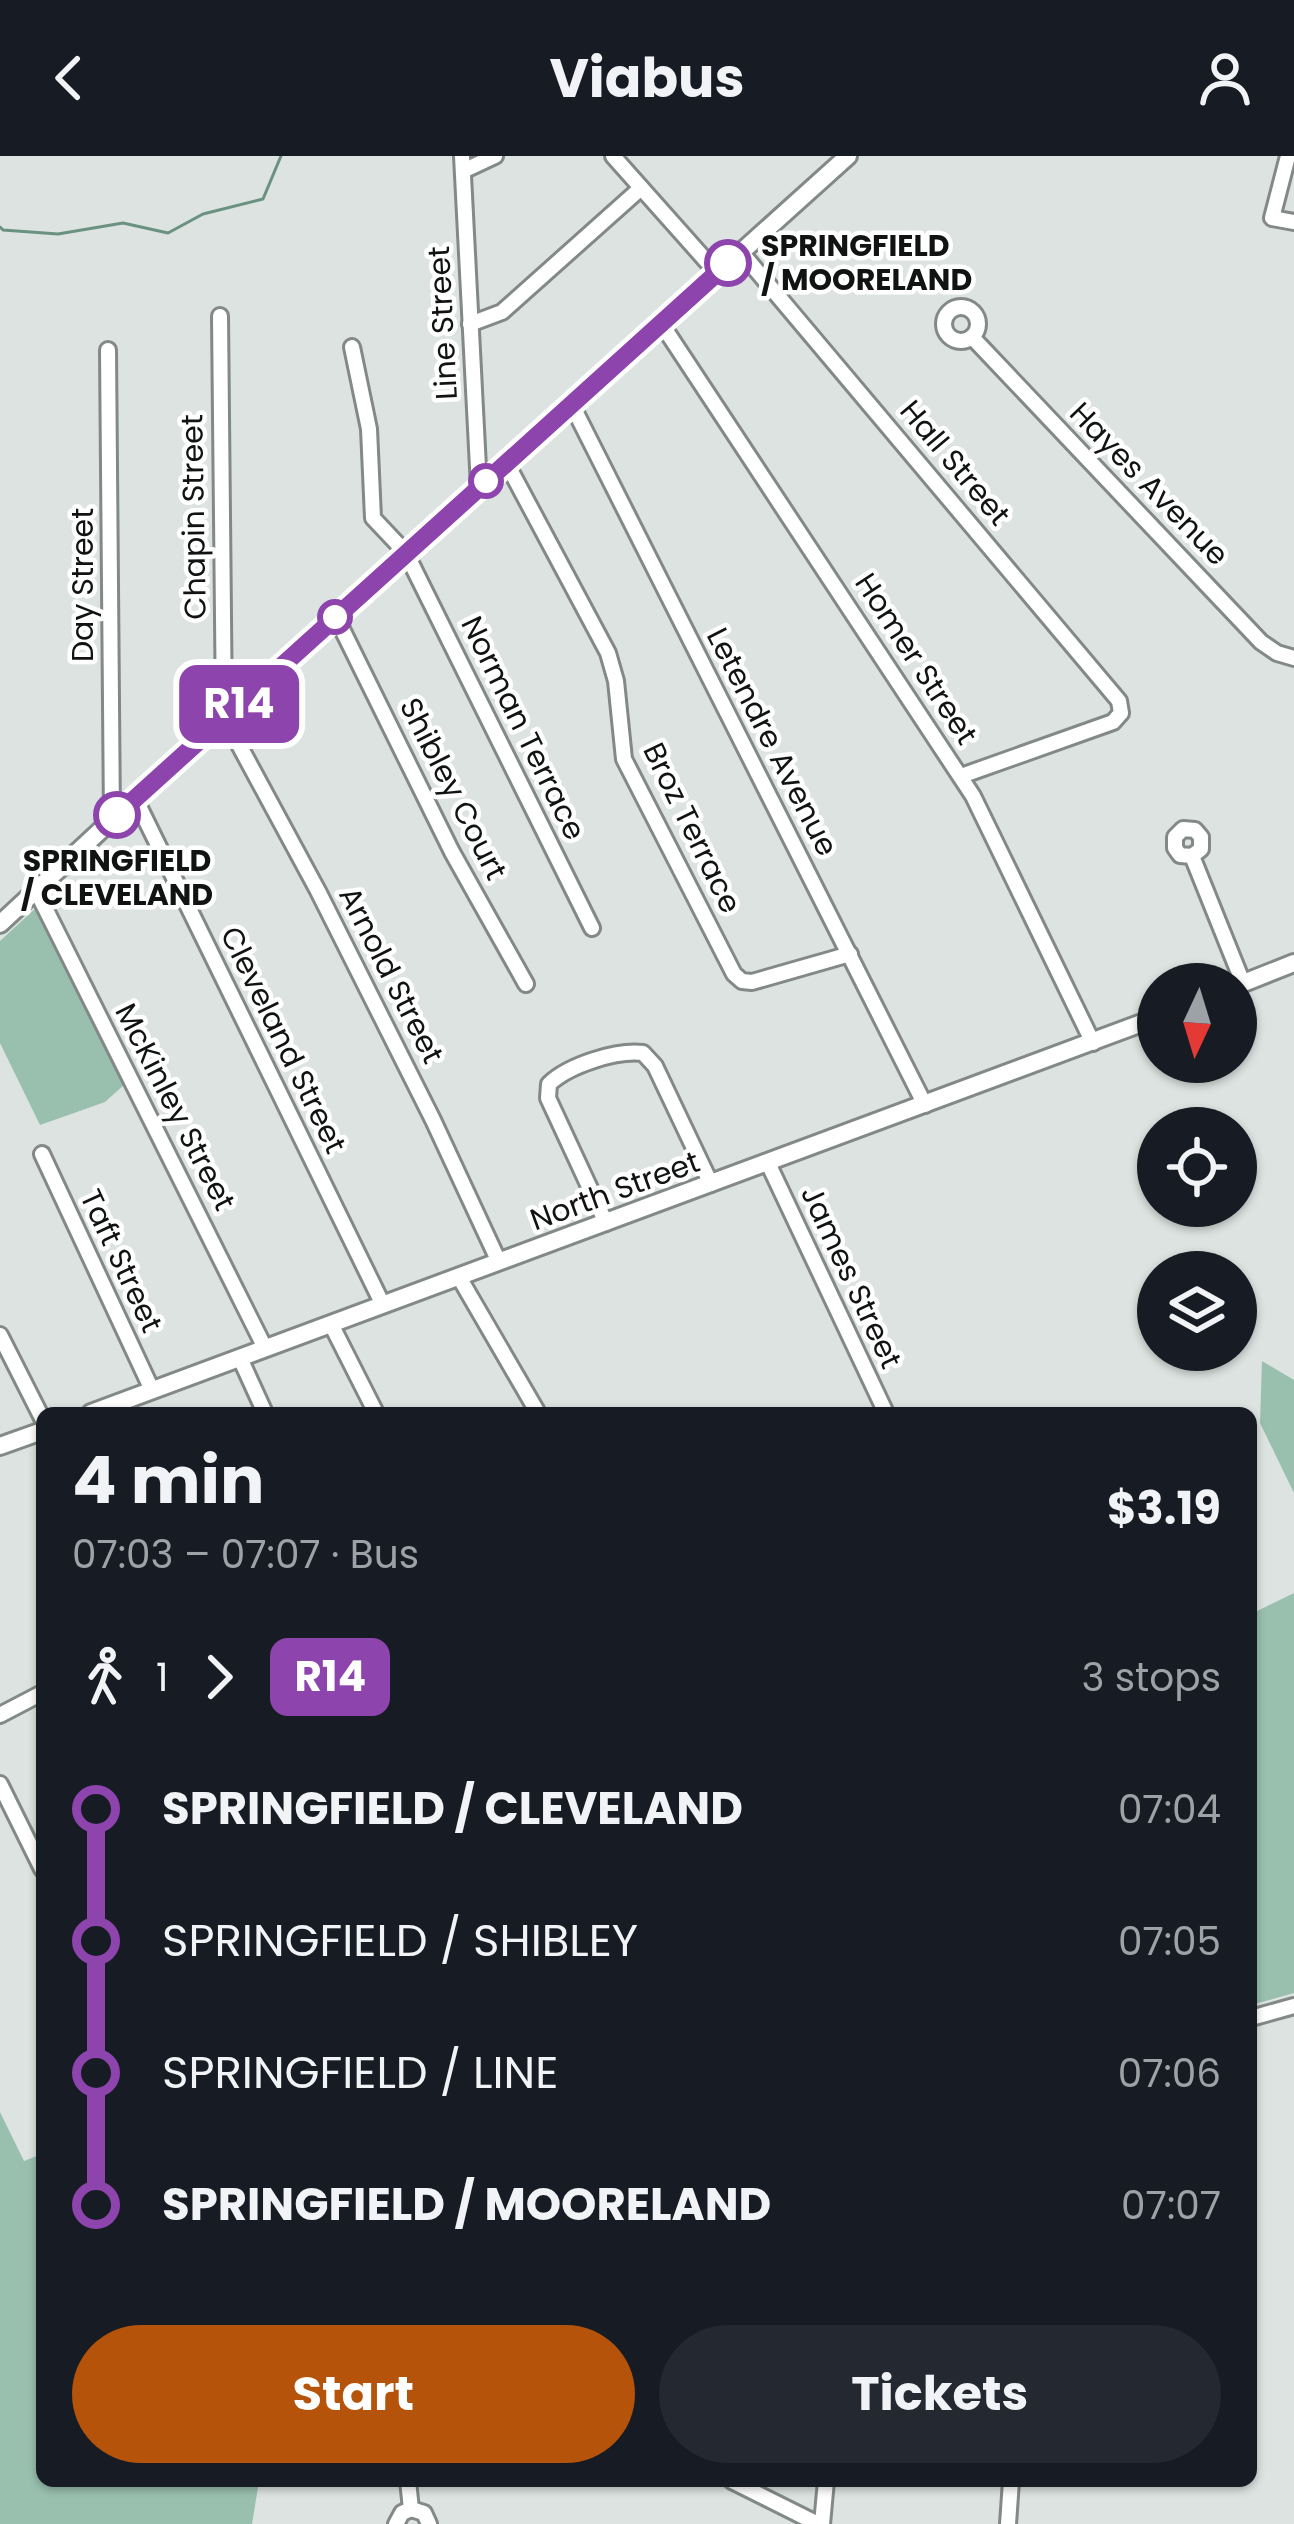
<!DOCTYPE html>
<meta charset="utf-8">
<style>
:root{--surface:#171b24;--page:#242831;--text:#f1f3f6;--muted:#9ea1a6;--accent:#b45309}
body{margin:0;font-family:Poppins,sans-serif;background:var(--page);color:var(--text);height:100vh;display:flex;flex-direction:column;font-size:45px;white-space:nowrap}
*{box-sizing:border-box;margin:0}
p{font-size:39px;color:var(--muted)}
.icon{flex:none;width:66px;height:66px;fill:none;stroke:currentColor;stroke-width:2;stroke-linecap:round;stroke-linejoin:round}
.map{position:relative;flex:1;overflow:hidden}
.sheet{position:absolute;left:36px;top:1251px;width:1221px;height:1080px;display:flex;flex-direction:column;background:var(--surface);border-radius:18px;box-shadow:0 3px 9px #0004}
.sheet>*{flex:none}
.badge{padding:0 24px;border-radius:18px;font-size:42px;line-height:78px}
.needle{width:78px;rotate:184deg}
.controls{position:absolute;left:1137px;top:807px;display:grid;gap:24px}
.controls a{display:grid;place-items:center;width:120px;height:120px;border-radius:50%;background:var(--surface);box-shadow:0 3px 9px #0004;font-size:60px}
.map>.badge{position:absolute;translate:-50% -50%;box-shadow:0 0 0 6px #fff}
.legs{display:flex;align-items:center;gap:18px;height:132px;padding:0 36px;font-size:39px}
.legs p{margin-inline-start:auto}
.overview{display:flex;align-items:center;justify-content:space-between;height:204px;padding:0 36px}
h1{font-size:66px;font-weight:700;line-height:90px}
.cta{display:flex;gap:24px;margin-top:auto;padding:24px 36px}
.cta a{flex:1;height:138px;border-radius:72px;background:var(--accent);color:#fff;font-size:48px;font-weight:700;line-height:138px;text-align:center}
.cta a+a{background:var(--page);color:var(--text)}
ul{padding:0 36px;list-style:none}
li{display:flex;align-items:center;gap:42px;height:132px;font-size:45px}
li i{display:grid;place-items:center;width:18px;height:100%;margin:0 15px;background:currentColor}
li i::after{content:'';width:30px;height:30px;margin:-15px;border:9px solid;border-radius:50%;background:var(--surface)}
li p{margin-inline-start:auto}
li:first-child i{background:linear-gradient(#0000 50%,currentColor 0)}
li:last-child i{background:linear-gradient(currentColor 50%,#0000 0)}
header{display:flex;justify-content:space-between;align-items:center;height:156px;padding:0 36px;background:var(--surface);font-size:54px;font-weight:700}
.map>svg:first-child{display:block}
.green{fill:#99c0af}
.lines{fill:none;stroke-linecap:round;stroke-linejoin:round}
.stream{stroke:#6b9181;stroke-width:3}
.minor-casing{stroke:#828986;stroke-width:20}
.major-casing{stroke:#828986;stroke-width:22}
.minor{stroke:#fff;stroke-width:14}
.major{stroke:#fff;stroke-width:16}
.line-1-casing{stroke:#fff;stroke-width:27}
.line-1{stroke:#8e44ad;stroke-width:18}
.stop-1-dot{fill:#fff;stroke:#8e44ad;stroke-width:6}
.labels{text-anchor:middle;stroke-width:9;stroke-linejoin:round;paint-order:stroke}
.stop-label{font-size:30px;font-weight:bold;fill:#101312;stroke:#fff;text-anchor:start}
.street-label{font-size:30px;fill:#101312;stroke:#fff}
</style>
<header><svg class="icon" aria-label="back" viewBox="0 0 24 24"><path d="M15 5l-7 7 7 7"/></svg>Viabus<svg class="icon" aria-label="person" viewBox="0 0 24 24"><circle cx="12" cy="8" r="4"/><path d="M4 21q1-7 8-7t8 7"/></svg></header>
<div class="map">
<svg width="1294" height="2368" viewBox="0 0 1294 2368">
<rect width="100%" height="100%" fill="#dce3e0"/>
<g class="green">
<polygon points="37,751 125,928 105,946 40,969 0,887 0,785"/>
<polygon points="1262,1205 1294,1224 1294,1337 1260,1267"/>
<polygon points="1294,1437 1294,1837 1251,1849 1251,1458"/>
<polygon points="0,1956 24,2005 42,1998 42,2325 259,2325 252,2368 0,2368"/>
</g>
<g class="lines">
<polyline class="stream" points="0,71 3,74 58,78 123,67 168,77 203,58 263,43 281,0"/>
<defs>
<g id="minor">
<polyline points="462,0 479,331"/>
<polyline points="613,0 717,117"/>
<polyline points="1288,0 1272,62 1294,66"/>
<polyline points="463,15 495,0"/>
<polyline points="741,96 1119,545 1121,557 1113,566 961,620"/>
<circle cx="961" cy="168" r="17"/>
<polyline points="220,160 224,561 318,735 433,964 499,1106"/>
<polyline points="661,167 973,640 1093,887"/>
<polyline points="470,168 502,156 641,32"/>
<polyline points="972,181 1261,486 1277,497 1294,502"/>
<polyline points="352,191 369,273 373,362 406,397 592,772"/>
<polyline points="108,194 112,664"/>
<polyline points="571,247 925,949"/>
<polyline points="506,306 608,497 616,525 624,603 734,818 742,825 752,826 850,798"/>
<polyline points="336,461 452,696 526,828"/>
<polyline points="135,642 383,1149"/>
<polyline points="1192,700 1180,699 1175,692 1175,681 1183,673 1195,674 1201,681 1201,693 1192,700 1243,827"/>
<polyline points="36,734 265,1192"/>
<polyline points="42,998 152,1234"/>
<polyline points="768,1007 886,1257"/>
<path d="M606,1067L548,942L549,928C569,909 616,894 643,897L655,910L711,1028"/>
<polyline points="459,1121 538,1257"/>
<polyline points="331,1168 376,1257"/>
<polyline points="0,1179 42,1262"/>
<polyline points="240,1202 265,1257"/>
<polyline points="0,1559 42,1537"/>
<polyline points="0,1628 42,1713"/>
<polyline points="1251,1862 1294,1850"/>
<polyline points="408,2325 411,2353"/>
<polyline points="732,2325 818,2368"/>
<polyline points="411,2353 424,2357 429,2368"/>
<polyline points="396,2368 402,2357 411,2353"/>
<polyline points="822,2368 826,2325"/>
<polyline points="1008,2368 1011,2325"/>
</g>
<g id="major">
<polyline points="0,768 159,620 848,0"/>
<polyline points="1236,830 1294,807"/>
<polyline points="91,1257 1158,861"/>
<polyline points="0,1290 42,1275"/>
</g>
</defs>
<use href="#minor" class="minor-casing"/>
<use href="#major" class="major-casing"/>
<use href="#minor" class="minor"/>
<use href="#major" class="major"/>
</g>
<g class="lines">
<defs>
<polyline id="line-1" points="117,659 728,107"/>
</defs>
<use href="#line-1" class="line-1-casing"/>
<use href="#line-1" class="line-1"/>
</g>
<g class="stop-1-dot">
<circle cx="728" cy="107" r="21"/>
<circle cx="486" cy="325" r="15"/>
<circle cx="335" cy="461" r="15"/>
<circle cx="117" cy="659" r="21"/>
</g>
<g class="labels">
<g class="stop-label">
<text x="761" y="100">SPRINGFIELD<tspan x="761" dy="34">/ MOORELAND</tspan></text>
<text x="117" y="715" text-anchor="middle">SPRINGFIELD<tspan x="117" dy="34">/ CLEVELAND</tspan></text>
</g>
<g class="street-label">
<text transform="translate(443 167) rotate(-93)" y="10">Line Street</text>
<text transform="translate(955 307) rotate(50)" y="10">Hall Street</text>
<text transform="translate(1149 328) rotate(46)" y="10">Hayes Avenue</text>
<text transform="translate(194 361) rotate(-91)" y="10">Chapin Street</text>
<text transform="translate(83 429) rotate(-90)" y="10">Day Street</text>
<text transform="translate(916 503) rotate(57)" y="10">Homer Street</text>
<text transform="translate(523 572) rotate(64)" y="10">Norman Terrace</text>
<text transform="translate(772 586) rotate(63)" y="10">Letendre Avenue</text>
<text transform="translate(453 633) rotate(63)" y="10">Shibley Court</text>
<text transform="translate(692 672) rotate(64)" y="10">Broz Terrace</text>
<text transform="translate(391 819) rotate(63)" y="10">Arnold Street</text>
<text transform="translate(283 884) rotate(64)" y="10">Cleveland Street</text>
<text transform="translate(175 951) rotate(63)" y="10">McKinley Street</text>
<text transform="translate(615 1035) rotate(-20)" y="10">North Street</text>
<text transform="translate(121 1105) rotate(65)" y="10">Taft Street</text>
<text transform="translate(851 1121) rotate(65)" y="10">James Street</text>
</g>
</g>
</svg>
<div class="controls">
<a><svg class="needle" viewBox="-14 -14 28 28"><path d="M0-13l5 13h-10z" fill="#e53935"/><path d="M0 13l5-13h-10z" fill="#9ea1a6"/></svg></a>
<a><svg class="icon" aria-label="locate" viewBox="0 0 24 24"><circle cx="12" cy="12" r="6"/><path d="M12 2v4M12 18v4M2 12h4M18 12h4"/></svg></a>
<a><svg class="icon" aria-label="layers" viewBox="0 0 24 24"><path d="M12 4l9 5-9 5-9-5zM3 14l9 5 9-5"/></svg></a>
</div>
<b class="badge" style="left:239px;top:548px;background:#8e44ad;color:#fff">R14</b>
<section class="sheet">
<div class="overview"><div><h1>4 min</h1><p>07:03 – 07:07 · Bus</p></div><b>$3.19</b></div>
<div class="legs"><svg class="icon" aria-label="walk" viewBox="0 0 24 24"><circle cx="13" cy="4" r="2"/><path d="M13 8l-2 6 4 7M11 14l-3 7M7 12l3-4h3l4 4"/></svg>1<svg class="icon" aria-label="forward" viewBox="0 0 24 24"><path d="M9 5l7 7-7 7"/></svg><b class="badge" style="background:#8e44ad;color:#fff">R14</b><p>3 stops</p></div>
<ul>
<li><i style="color:#8e44ad"></i><b>SPRINGFIELD / CLEVELAND</b><p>07:04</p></li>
<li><i style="color:#8e44ad"></i><span>SPRINGFIELD / SHIBLEY</span><p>07:05</p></li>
<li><i style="color:#8e44ad"></i><span>SPRINGFIELD / LINE</span><p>07:06</p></li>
<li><i style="color:#8e44ad"></i><b>SPRINGFIELD / MOORELAND</b><p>07:07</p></li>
</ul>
<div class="cta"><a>Start</a><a>Tickets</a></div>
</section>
</div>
